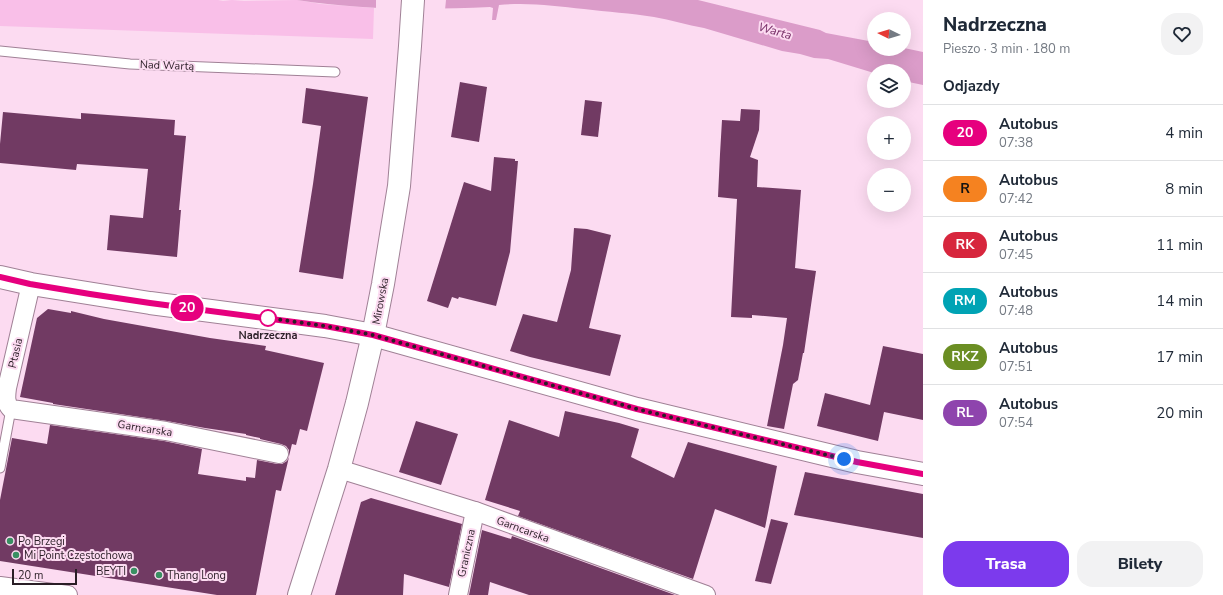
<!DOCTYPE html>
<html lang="pl">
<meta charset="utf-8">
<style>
:root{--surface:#fff;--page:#f2f2f3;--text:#1f2937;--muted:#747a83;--line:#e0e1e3;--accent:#7c3aed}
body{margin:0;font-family:"Nunito Sans",sans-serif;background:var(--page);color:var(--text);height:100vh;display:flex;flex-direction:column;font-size:15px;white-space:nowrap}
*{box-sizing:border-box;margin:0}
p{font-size:13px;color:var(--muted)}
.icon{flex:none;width:22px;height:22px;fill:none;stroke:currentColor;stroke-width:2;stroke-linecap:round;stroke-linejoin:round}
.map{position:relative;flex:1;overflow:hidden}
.sheet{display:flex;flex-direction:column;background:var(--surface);width:300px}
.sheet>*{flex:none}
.badge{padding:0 8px;border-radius:13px;font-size:14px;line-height:26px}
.needle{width:26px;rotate:275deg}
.controls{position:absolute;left:867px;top:12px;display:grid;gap:8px}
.controls a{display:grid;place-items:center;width:44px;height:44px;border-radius:50%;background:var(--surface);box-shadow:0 4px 16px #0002;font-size:20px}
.scale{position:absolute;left:12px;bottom:10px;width:65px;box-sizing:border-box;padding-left:4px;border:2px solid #2a1e26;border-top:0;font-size:11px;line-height:14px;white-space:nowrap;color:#2a1e26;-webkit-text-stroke:3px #fcdbf1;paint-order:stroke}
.you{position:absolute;width:20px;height:20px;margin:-10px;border:3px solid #fff;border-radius:50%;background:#1a73e8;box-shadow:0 0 0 6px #1a73e833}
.map>.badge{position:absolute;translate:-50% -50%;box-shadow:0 0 0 2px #fff}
h2{padding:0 20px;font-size:15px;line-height:36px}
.round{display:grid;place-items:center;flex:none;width:42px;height:42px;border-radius:16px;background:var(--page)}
.summary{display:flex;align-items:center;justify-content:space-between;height:68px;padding:0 20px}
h1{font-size:19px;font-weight:800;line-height:30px}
.primary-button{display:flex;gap:8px;margin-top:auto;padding:8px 20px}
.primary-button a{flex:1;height:46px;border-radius:16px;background:var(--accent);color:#fff;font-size:16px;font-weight:800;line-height:46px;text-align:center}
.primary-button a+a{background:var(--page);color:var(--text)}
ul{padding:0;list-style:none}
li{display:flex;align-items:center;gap:12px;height:56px;padding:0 20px;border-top:1px solid var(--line)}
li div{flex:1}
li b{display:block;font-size:15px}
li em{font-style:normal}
li .badge{min-width:44px;font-weight:700;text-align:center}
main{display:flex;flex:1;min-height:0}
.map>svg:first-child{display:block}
.green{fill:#f9bfe8}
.water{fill:#db9cc9}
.pier{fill:#fcdbf1}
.building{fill:#713a63}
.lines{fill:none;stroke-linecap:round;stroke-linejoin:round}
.service-casing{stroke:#a08196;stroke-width:11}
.minor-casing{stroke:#a08196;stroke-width:20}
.tertiary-casing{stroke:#a08196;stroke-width:24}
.service{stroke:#fff;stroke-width:9}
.minor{stroke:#fff;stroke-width:18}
.tertiary{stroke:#fff;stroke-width:22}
.line-casing{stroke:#fff;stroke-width:9}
.line{stroke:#e6007e;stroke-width:6}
.walk{stroke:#2a1e26;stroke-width:4;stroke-dasharray:0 7.2}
.stop-dot{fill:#fff;stroke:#e6007e;stroke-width:2}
.poi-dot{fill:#398f62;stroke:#fcdbf1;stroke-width:1.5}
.labels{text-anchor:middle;stroke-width:4;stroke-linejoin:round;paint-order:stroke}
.street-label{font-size:11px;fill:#2a1e26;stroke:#fcdbf1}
.stop-label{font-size:11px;font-weight:bold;fill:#2a1e26;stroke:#fcdbf1}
.poi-label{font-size:11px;fill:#2a1e26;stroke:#fcdbf1;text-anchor:start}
.water-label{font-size:12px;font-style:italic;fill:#742b64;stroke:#fcdbf1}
</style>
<main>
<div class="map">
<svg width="923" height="595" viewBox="0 0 923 595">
<rect width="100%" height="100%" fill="#fcdbf1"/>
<polygon class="green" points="0,0 218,0 223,1 232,0 244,1 297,0 321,4 374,8 373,39 0,26"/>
<path class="water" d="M297,0H698L820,30L826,33L874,42V49H904V48L923,52V85L904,81V71H874V73L828,59L814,58L800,54L782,51L704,28C687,25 671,20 654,17C631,13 607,12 584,9C555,6 528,2 499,5L496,20H492L493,8L490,7C426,10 360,10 297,0Z"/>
<polygon class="pier" points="376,0 446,0 445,10 376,10"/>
<g class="building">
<polygon points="460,82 487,87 479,142 451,137"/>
<polygon points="306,88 368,97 343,279 299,272 313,184 321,126 302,123"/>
<polygon points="585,100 602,102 598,137 581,135"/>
<polygon points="741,109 760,110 759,130 750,157 758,160 757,187 801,190 795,268 816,271 804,353 803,353 798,380 793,384 784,429 767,426 783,345 787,318 752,315 752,318 731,317 737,199 718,197 720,154 722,120 740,121"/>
<polygon points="3,112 81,119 81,113 175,120 174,135 186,136 179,210 181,210 177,257 107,250 110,215 143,218 148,169 77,164 76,170 0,163 0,144"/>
<polygon points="494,157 515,159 515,161 518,161 510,252 496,306 459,297 458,299 452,297 448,308 427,301 464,182 491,191"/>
<polygon points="574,228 587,229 611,235 589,328 621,335 610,376 530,357 510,351 523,314 557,322 571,270"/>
<polygon points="48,309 71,313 71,311 104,319 210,338 266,346 265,350 324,363 307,431 300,429 296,445 292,444 289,456 289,450 286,446 281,444 260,439 260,438 246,435 246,434 205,428 167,421 53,404 53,403 20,397 37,318"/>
<polygon points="883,346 923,354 923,420 884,412 878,441 817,426 825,393 870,405"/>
<polygon points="565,411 619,423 639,429 631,457 674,478 688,442 777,466 765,528 715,509 693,579 518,516 520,511 485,500 509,420 559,437"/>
<polygon points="416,421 458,434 441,485 399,472"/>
<polygon points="50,425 164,441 202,449 198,474 246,481 246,477 255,478 257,460 277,464 282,464 287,461 289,457 281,491 276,490 256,595 217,595 0,561 0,500 12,438 47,444"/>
<polygon points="805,472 923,494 923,538 794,515"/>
<polygon points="371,498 462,524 449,587 404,574 403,595 335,595 361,502"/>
<polygon points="771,519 788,523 771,584 755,581"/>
<polygon points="482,530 511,539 512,536 675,595 529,595 490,582 488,595 469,595"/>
</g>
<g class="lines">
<defs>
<g id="service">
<polyline points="0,51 130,64 335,72"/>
<polyline points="0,468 11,409"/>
</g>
<g id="minor">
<path d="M31,284L7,388C6,396 5,403 11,409L166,431L279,454"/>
<polyline points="339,469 475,511 706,595"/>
<polyline points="0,586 68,595"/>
<polyline points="458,595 475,511"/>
</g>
<g id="tertiary">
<polyline points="0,277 31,284 150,303 325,326 373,335 637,409 857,462 923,474"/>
<polyline points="299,595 339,469 357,403 373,335 383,284 399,186 410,46 413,0"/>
</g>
</defs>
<use href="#service" class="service-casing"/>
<use href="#minor" class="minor-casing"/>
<use href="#tertiary" class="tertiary-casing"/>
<use href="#service" class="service"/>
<use href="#minor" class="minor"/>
<use href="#tertiary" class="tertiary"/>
</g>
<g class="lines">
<defs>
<polyline id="line" points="0,277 30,284 90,294 150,303 325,326 373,335 637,409 857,462 923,474"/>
</defs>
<use href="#line" class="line-casing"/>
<use href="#line" class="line"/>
<polyline class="walk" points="268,318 267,318 325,326 373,335 637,409 844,459"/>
</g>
<circle class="stop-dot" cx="268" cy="318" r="8"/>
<g class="poi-dot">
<circle cx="10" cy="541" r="4"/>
<circle cx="16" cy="555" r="4"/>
<circle cx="134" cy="571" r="4"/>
<circle cx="159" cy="575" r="4"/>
</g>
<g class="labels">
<g class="street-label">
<text transform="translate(167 65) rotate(2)" y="4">Nad Wartą</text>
<text transform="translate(380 301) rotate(-79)" y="4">Mirowska</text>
<text transform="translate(15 353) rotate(-77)" y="4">Ptasia</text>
<text transform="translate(145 428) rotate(9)" y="4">Garncarska</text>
<text transform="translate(523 529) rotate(20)" y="4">Garncarska</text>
<text transform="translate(466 553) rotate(-78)" y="4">Graniczna</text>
</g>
<g class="stop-label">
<text x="268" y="339">Nadrzeczna</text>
</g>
<g class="poi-label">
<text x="18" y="545">Po Brzegi</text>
<text x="24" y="559">Mi Point Częstochowa</text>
<text x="126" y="575" text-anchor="end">BEYTI</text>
<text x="167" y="579">Thang Long</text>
</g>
<g class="water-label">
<text transform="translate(775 31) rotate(16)" y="4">Warta</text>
</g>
</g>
</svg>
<div class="controls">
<a><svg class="needle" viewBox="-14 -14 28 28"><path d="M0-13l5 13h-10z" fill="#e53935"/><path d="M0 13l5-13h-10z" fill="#747a83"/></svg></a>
<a><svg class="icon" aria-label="layers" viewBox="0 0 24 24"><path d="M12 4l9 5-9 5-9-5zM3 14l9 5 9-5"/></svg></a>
<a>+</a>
<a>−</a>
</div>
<div class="scale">20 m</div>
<div class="you" style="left:844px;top:459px"></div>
<b class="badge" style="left:187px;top:308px;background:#e6007e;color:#fff">20</b>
</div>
<section class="sheet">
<div class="summary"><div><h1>Nadrzeczna</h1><p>Pieszo · 3 min · 180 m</p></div><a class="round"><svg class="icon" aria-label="heart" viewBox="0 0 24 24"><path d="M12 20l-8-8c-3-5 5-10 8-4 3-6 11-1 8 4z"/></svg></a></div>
<h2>Odjazdy</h2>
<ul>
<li><span class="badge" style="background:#e6007e;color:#fff">20</span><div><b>Autobus</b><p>07:38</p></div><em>4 min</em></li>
<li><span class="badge" style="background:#f58220;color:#111">R</span><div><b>Autobus</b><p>07:42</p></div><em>8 min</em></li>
<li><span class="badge" style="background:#d7263d;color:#fff">RK</span><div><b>Autobus</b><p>07:45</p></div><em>11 min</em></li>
<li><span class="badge" style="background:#00a3b4;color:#fff">RM</span><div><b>Autobus</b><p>07:48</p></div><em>14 min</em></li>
<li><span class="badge" style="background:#6b8e23;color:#fff">RKZ</span><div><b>Autobus</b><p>07:51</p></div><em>17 min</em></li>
<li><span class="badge" style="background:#8e44ad;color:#fff">RL</span><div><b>Autobus</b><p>07:54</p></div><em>20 min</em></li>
</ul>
<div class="primary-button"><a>Trasa</a><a>Bilety</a></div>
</section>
</main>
